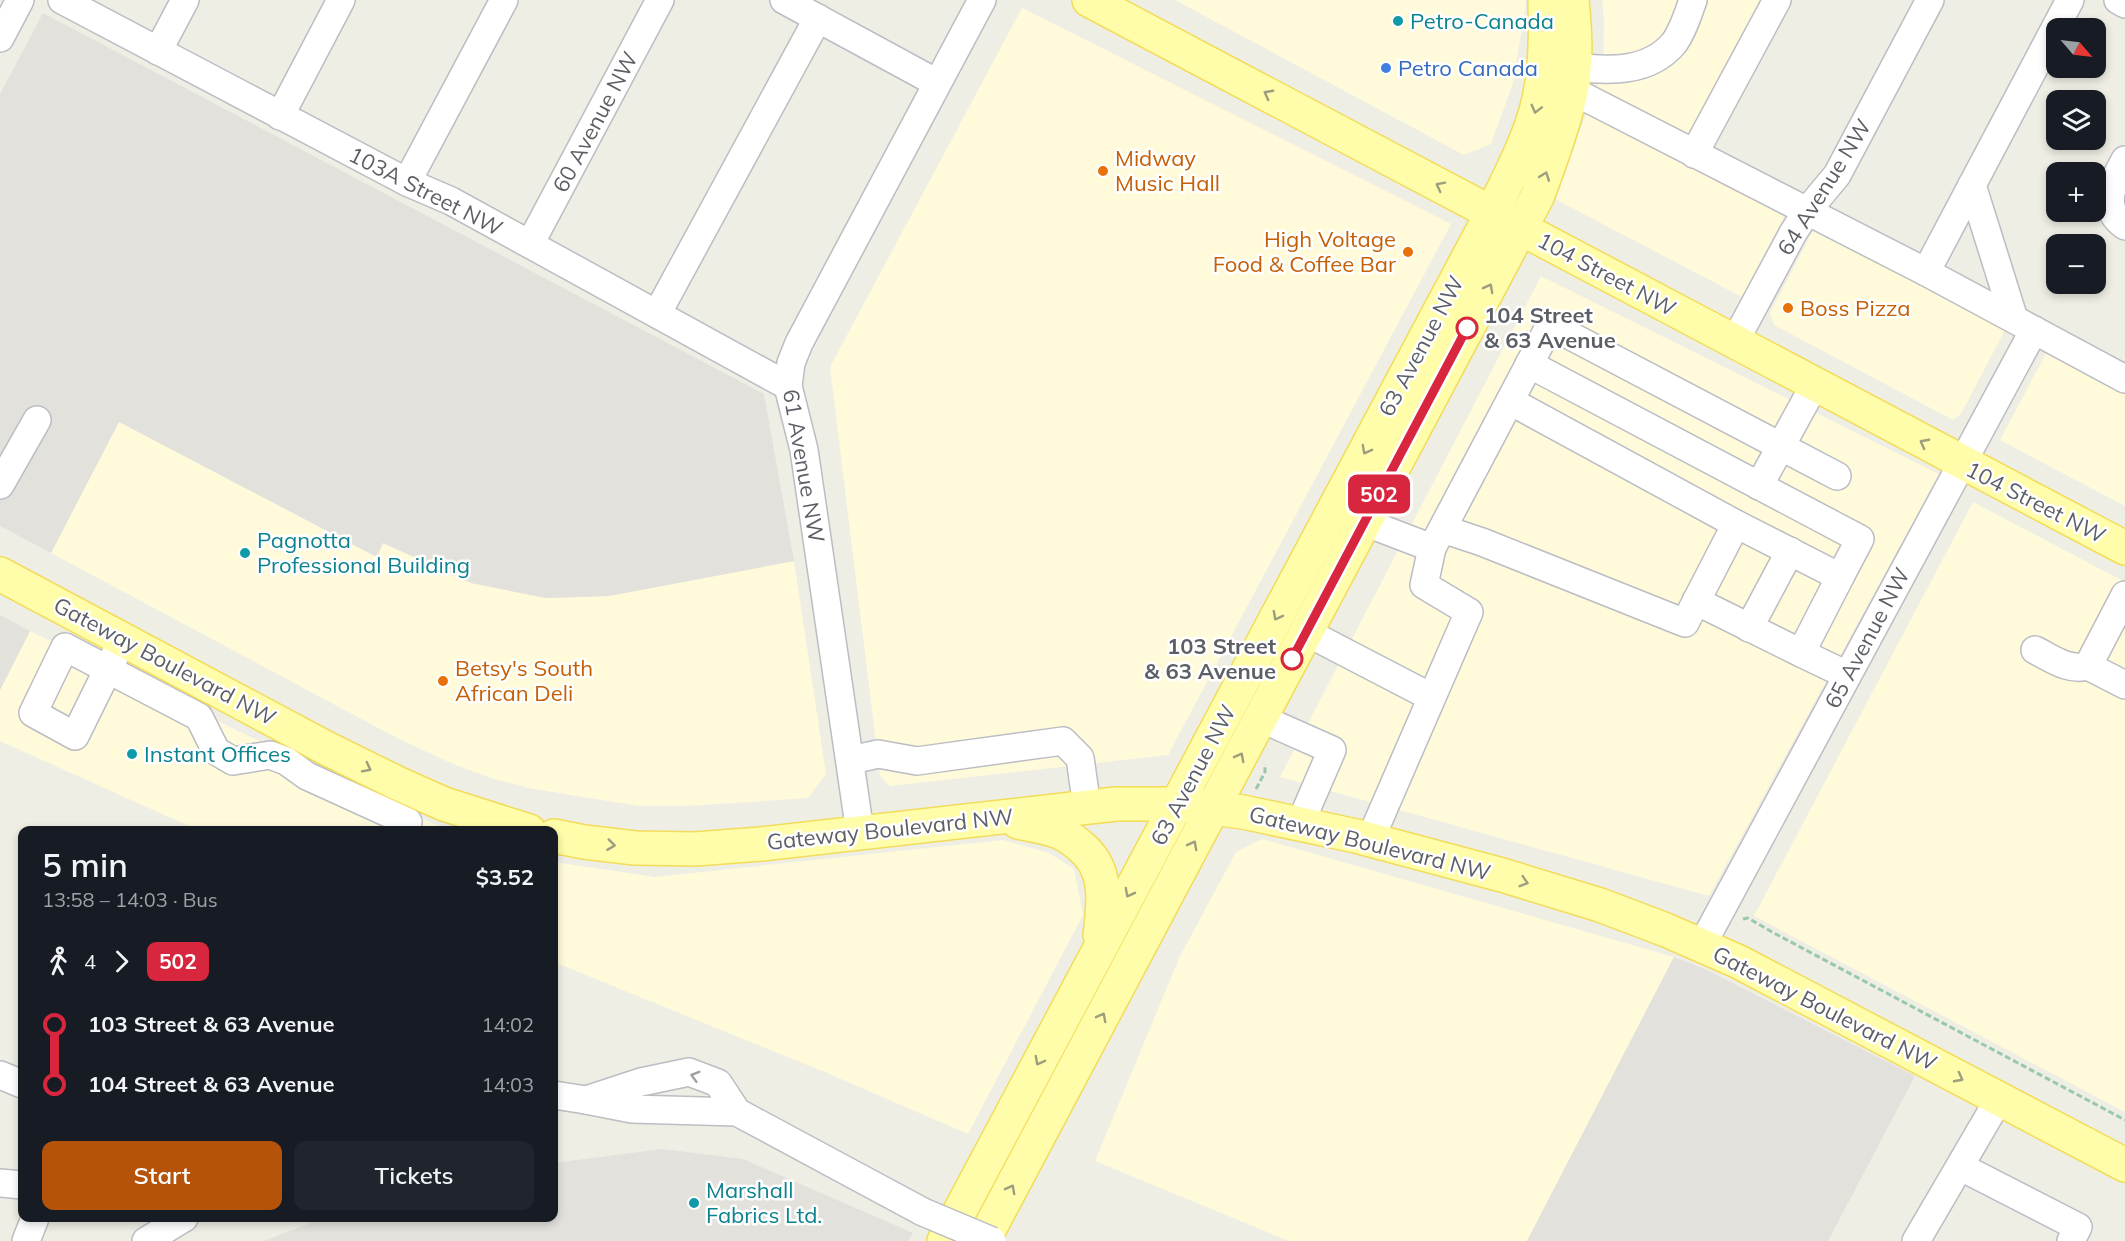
<!DOCTYPE html>
<meta charset="utf-8">
<style>
:root{--surface:#171b24;--page:#20242c;--text:#f1f3f6;--muted:#9ea1a6;--accent:#b45309}
body{margin:0;font-family:Mulish,sans-serif;background:var(--page);color:var(--text);height:100vh;display:flex;flex-direction:column;font-size:22px;white-space:nowrap}
*{box-sizing:border-box;margin:0}
p{font-size:20px;color:var(--muted)}
.icon{flex:none;width:33px;height:33px;fill:none;stroke:currentColor;stroke-width:2;stroke-linecap:round;stroke-linejoin:round}
.map{position:relative;flex:1;overflow:hidden}
.side{position:absolute;left:18px;top:826px;width:540px;height:396px;display:flex;flex-direction:column;background:var(--surface);border-radius:12px;box-shadow:0 3px 9px #0003}
.side>*{flex:none}
.badge{padding:0 12px;border-radius:9px;font-size:21px;line-height:39px}
.needle{width:39px;rotate:118deg}
.tools{position:absolute;left:2046px;top:18px;display:grid;gap:12px}
.tools a{display:grid;place-items:center;width:60px;height:60px;border-radius:12px;background:var(--surface);box-shadow:0 3px 9px #0003;font-size:30px}
.map>.badge{position:absolute;translate:-50% -50%;box-shadow:0 0 0 3px #fff}
.legs{display:flex;align-items:center;gap:9px;height:66px;padding:0 24px;font-size:20px}
.legs p{margin-inline-start:auto}
.summary{display:flex;align-items:center;justify-content:space-between;height:102px;padding:0 24px}
h1{font-size:33px;font-weight:600;line-height:45px}
.cta{display:flex;gap:12px;margin-top:auto;padding:12px 24px}
.cta a{flex:1;height:69px;border-radius:12px;background:var(--accent);color:#fff;font-size:24px;font-weight:600;line-height:69px;text-align:center}
.cta a+a{background:var(--page);color:var(--text)}
ul{padding:0 24px;list-style:none}
li{display:flex;align-items:center;gap:21px;height:60px;font-size:22px}
li i{display:grid;place-items:center;width:9px;height:100%;margin:0 8px;background:currentColor}
li i::after{content:'';width:15px;height:15px;margin:-8px;border:4px solid;border-radius:50%;background:var(--surface)}
li p{margin-inline-start:auto}
li:first-child i{background:linear-gradient(#0000 50%,currentColor 0)}
li:last-child i{background:linear-gradient(currentColor 50%,#0000 0)}
.map>svg:first-child{display:block}
.commercial{fill:#fefada}
.industrial{fill:#e2e1dc}
.lines{fill:none;stroke-linecap:round;stroke-linejoin:round}
.minor-casing{stroke:#bcbdc3;stroke-width:30}
.major-casing{stroke:#f2dc5a;stroke-width:36}
.path{stroke:#99c8ac;stroke-width:3;stroke-dasharray:6 3;stroke-linecap:butt}
.minor{stroke:#fff;stroke-width:27}
.major{stroke:#fffda9;stroke-width:33}
.minor-bridge-casing{stroke:#bcbdc3;stroke-width:30;stroke-linecap:butt}
.minor-bridge{stroke:#fff;stroke-width:27}
.oneway{stroke:#9d9e80}
.oneway2{stroke:#9d9fa3}
.line-1-casing{stroke:#fff;stroke-width:14}
.line-1{stroke:#d7263d;stroke-width:9}
.culture-dot{fill:#0f9aa8;stroke:#fff;stroke-width:2}
.shop-dot{fill:#3f7fe0;stroke:#fff;stroke-width:2}
.food-dot{fill:#e8710a;stroke:#fff;stroke-width:2}
.stop-1-dot{fill:#fff;stroke:#d7263d;stroke-width:3}
.labels{text-anchor:middle;stroke-width:5;stroke-linejoin:round;paint-order:stroke}
.culture-label{font-size:22px;fill:#0d838f;stroke:#fff;text-anchor:start}
.shop-label{font-size:22px;fill:#366cbe;stroke:#fff;text-anchor:start}
.street-label{font-size:22px;fill:#5c5f65;stroke:#fff}
.food-label{font-size:22px;fill:#c56008;stroke:#fff;text-anchor:start}
.stop-label{font-size:22px;font-weight:bold;fill:#5c5f65;stroke:#fff;text-anchor:start}
</style>
<div class="map">
<svg width="2125" height="1241" viewBox="0 0 2125 1241">
<rect width="100%" height="100%" fill="#efeee4"/>
<g class="commercial">
<polygon points="1175,0 1526,0 1526,3 1513,83 1491,144 1464,155"/>
<polygon points="1602,0 1772,0 1696,143 1795,196 1742,297 1557,200 1556,193 1603,70 1604,19"/>
<polygon points="1022,8 1451,224 1168,755 890,786 880,776 830,367"/>
<polygon points="1817,223 2008,324 1961,414 1953,420 1774,325 1770,313"/>
<polygon points="1541,276 1939,474 1709,896 1280,777"/>
<polygon points="2050,346 2125,386 2125,506 2000,440"/>
<polygon points="119,421 376,557 383,543 471,583 546,598 609,596 794,561 826,774 808,798 686,806 639,806 528,788 491,778 453,764 397,738 51,553"/>
<polygon points="1973,502 2125,582 2125,1112 1754,916"/>
<polygon points="30,631 413,815 451,831 200,831 0,741 0,690"/>
<polygon points="1262,839 1674,957 1527,1241 1289,1241 1095,1161 1180,956 1236,852"/>
<polygon points="1003,840 1049,853 1074,869 1083,915 968,1134 827,1073 554,962 554,862 655,877"/>
</g>
<g class="industrial">
<polygon points="43,13 764,394 794,561 609,596 546,598 471,583 383,543 377,557 119,422 51,553 0,526 0,94"/>
<polygon points="0,615 30,631 0,690"/>
<polygon points="1674,957 1707,970 1915,1076 1828,1241 1527,1241"/>
<polygon points="662,1149 743,1159 913,1233 908,1241 264,1241 324,1218 554,1218 554,1163"/>
</g>
<g class="lines">
<defs>
<g id="minor">
<polyline points="62,0 407,182 451,201 788,386"/>
<polyline points="784,0 937,83"/>
<polyline points="2118,0 2125,4"/>
<polyline points="0,38 20,0"/>
<polyline points="158,51 185,0"/>
<path d="M1573,67C1609,71 1649,73 1674,43C1683,31 1688,14 1693,0"/>
<polyline points="1571,90 1926,272 2125,379"/>
<polyline points="280,116 341,0"/>
<polyline points="1694,154 1777,0"/>
<path d="M2125,160C2113,182 2099,208 2125,226"/>
<polyline points="407,182 504,0"/>
<polyline points="1972,185 2014,319"/>
<polyline points="530,244 660,0"/>
<polyline points="1926,272 2070,0"/>
<polyline points="657,314 818,18"/>
<polyline points="1735,341 1793,233 1807,211 1837,175 1930,0"/>
<polyline points="1529,364 1860,539 1840,577"/>
<polyline points="1510,401 1736,524 1840,577 1801,653 1696,601"/>
<polyline points="0,485 37,420"/>
<polyline points="1759,486 1815,384"/>
<polyline points="1364,522 1432,548 1550,325 1837,476"/>
<polyline points="1443,529 1482,542 1685,623 1736,524"/>
<polyline points="2125,595 2088,666 2125,685"/>
<polyline points="1749,628 1790,551"/>
<polyline points="1306,632 1431,697"/>
<polyline points="123,639 75,736 33,713 65,647 199,717 216,751 233,761 270,755 286,761 307,776 408,822"/>
<path d="M2035,650C2053,659 2068,671 2088,666"/>
<polyline points="1801,653 1847,675"/>
<polyline points="1260,718 1332,750 1300,824"/>
<polyline points="851,760 878,754 917,761 1063,741 1080,758 1087,807"/>
<polyline points="860,832 804,450 788,386 791,363 799,343 982,0"/>
<polyline points="1370,840 1469,612 1424,585 1432,548"/>
<polyline points="1702,945 2034,330"/>
<polyline points="0,1075 22,1084"/>
<polyline points="554,1095 586,1100"/>
<polyline points="737,1112 718,1083 689,1072 641,1082 586,1100 632,1109 737,1112 923,1212"/>
<polyline points="1961,1167 2078,1227 2071,1241"/>
<polyline points="0,1183 22,1185"/>
<polyline points="26,1241 35,1218"/>
<polyline points="146,1241 184,1218"/>
<polyline points="1916,1241 1999,1099"/>
</g>
<g id="major">
<polyline points="1089,0 2125,548"/>
<polyline points="0,574 326,748 397,783 444,804 529,831"/>
<path d="M1018,822C1031,825 1047,827 1059,832C1066,835 1073,840 1079,845C1109,868 1104,902 1100,935"/>
<polyline points="554,836 584,842 635,848 695,849 761,844 1116,804 1177,804 1243,812 1356,836 1502,875 1600,905 1666,930 1739,962 2125,1165"/>
<path d="M944,1241L1492,213C1508,179 1526,146 1536,111C1546,75 1546,36 1545,0"/>
<path d="M983,1241L1537,197C1550,163 1563,128 1571,92C1577,62 1575,30 1572,0"/>
</g>
</defs>
<use href="#minor" class="minor-casing"/>
<use href="#major" class="major-casing"/>
<g class="path">
<polyline points="1256,789 1265,772 1265,764"/>
<polyline points="1743,919 1748,918 1772,932 2125,1120"/>
</g>
<use href="#minor" class="minor"/>
<use href="#major" class="major"/>
<defs>
<polyline id="minor-bridge" points="923,1212 992,1241"/>
</defs>
<use href="#minor-bridge" class="minor-bridge-casing"/>
<use href="#minor-bridge" class="minor-bridge"/>
</g>
<defs><path id="oneway-chevron" d="M-2-3.5L2.5 0L-2 3.5" fill="none" stroke-width="1.6" stroke-linecap="round" stroke-linejoin="round" transform="scale(1.5)"/></defs>
<g class="oneway">
<use href="#oneway-chevron" transform="translate(1268 94) rotate(-152)"/>
<use href="#oneway-chevron" transform="translate(1536 109) rotate(104)"/>
<use href="#oneway-chevron" transform="translate(1545 176) rotate(-69)"/>
<use href="#oneway-chevron" transform="translate(1440 186) rotate(-153)"/>
<use href="#oneway-chevron" transform="translate(1489 288) rotate(-62)"/>
<use href="#oneway-chevron" transform="translate(1924 443) rotate(-152)"/>
<use href="#oneway-chevron" transform="translate(1366 450) rotate(118)"/>
<use href="#oneway-chevron" transform="translate(1277 616) rotate(118)"/>
<use href="#oneway-chevron" transform="translate(1240 757) rotate(-62)"/>
<use href="#oneway-chevron" transform="translate(367 768) rotate(27)"/>
<use href="#oneway-chevron" transform="translate(611 845) rotate(7)"/>
<use href="#oneway-chevron" transform="translate(1193 845) rotate(-62)"/>
<use href="#oneway-chevron" transform="translate(1524 882) rotate(17)"/>
<use href="#oneway-chevron" transform="translate(1129 893) rotate(118)"/>
<use href="#oneway-chevron" transform="translate(1102 1017) rotate(-62)"/>
<use href="#oneway-chevron" transform="translate(1039 1061) rotate(118)"/>
<use href="#oneway-chevron" transform="translate(1959 1078) rotate(28)"/>
<use href="#oneway-chevron" transform="translate(1011 1189) rotate(-62)"/>
</g>
<use class="oneway2" href="#oneway-chevron" transform="translate(695 1076) rotate(-164)"/>
<g class="lines">
<defs>
<polyline id="line-1" points="1292,659 1467,328"/>
</defs>
<use href="#line-1" class="line-1-casing"/>
<use href="#line-1" class="line-1"/>
</g>
<g class="culture-dot">
<circle cx="1398" cy="21" r="6"/>
<circle cx="245" cy="553" r="6"/>
<circle cx="132" cy="754" r="6"/>
<circle cx="694" cy="1203" r="6"/>
</g>
<circle class="shop-dot" cx="1386" cy="68" r="6"/>
<g class="food-dot">
<circle cx="1103" cy="171" r="6"/>
<circle cx="1408" cy="252" r="6"/>
<circle cx="1788" cy="308" r="6"/>
<circle cx="443" cy="681" r="6"/>
</g>
<g class="stop-1-dot">
<circle cx="1467" cy="328" r="10"/>
<circle cx="1292" cy="659" r="10"/>
</g>
<g class="labels">
<g class="culture-label">
<text x="1410" y="29">Petro-Canada</text>
<text x="257" y="548">Pagnotta<tspan x="257" dy="25">Professional Building</tspan></text>
<text x="144" y="762">Instant Offices</text>
<text x="706" y="1198">Marshall<tspan x="706" dy="25">Fabrics Ltd.</tspan></text>
</g>
<g class="shop-label">
<text x="1398" y="76">Petro Canada</text>
</g>
<g class="street-label">
<text transform="translate(595 122) rotate(-62)" y="8">60 Avenue NW</text>
<text transform="translate(1824 187) rotate(-58)" y="8">64 Avenue NW</text>
<text transform="translate(426 191) rotate(27)" y="8">103A Street NW</text>
<text transform="translate(1607 274) rotate(28)" y="8">104 Street NW</text>
<text transform="translate(1421 346) rotate(-62)" y="8">63 Avenue NW</text>
<text transform="translate(804 466) rotate(80)" y="8">61 Avenue NW</text>
<text transform="translate(2036 502) rotate(27)" y="8">104 Street NW</text>
<text transform="translate(1867 638) rotate(-62)" y="8">65 Avenue NW</text>
<text transform="translate(165 661) rotate(28)" y="8">Gateway Boulevard NW</text>
<text transform="translate(1193 775) rotate(-62)" y="8">63 Avenue NW</text>
<text transform="translate(890 829) rotate(-6)" y="8">Gateway Boulevard NW</text>
<text transform="translate(1370 843) rotate(14)" y="8">Gateway Boulevard NW</text>
<text transform="translate(1825 1008) rotate(27)" y="8">Gateway Boulevard NW</text>
</g>
<g class="food-label">
<text x="1115" y="166">Midway<tspan x="1115" dy="25">Music Hall</tspan></text>
<text x="1396" y="247" text-anchor="end">High Voltage<tspan x="1396" dy="25">Food &amp; Coffee Bar</tspan></text>
<text x="1800" y="316">Boss Pizza</text>
<text x="455" y="676">Betsy's South<tspan x="455" dy="25">African Deli</tspan></text>
</g>
<g class="stop-label">
<text x="1484" y="323">104 Street<tspan x="1484" dy="25">&amp; 63 Avenue</tspan></text>
<text x="1276" y="654" text-anchor="end">103 Street<tspan x="1276" dy="25">&amp; 63 Avenue</tspan></text>
</g>
</g>
</svg>
<div class="tools">
<a><svg class="needle" viewBox="-14 -14 28 28"><path d="M0-13l5 13h-10z" fill="#e53935"/><path d="M0 13l5-13h-10z" fill="#9ea1a6"/></svg></a>
<a><svg class="icon" aria-label="layers" viewBox="0 0 24 24"><path d="M12 4l9 5-9 5-9-5zM3 14l9 5 9-5"/></svg></a>
<a>+</a>
<a>−</a>
</div>
<b class="badge" style="left:1379px;top:494px;background:#d7263d;color:#fff">502</b>
<section class="side">
<div class="summary"><div><h1>5 min</h1><p>13:58 – 14:03 · Bus</p></div><b>$3.52</b></div>
<div class="legs"><svg class="icon" aria-label="walk" viewBox="0 0 24 24"><circle cx="13" cy="4" r="2"/><path d="M13 8l-2 6 4 7M11 14l-3 7M7 12l3-4h3l4 4"/></svg>4<svg class="icon" aria-label="forward" viewBox="0 0 24 24"><path d="M9 5l7 7-7 7"/></svg><b class="badge" style="background:#d7263d;color:#fff">502</b></div>
<ul>
<li><i style="color:#d7263d"></i><b>103 Street &amp; 63 Avenue</b><p>14:02</p></li>
<li><i style="color:#d7263d"></i><b>104 Street &amp; 63 Avenue</b><p>14:03</p></li>
</ul>
<div class="cta"><a>Start</a><a>Tickets</a></div>
</section>
</div>
